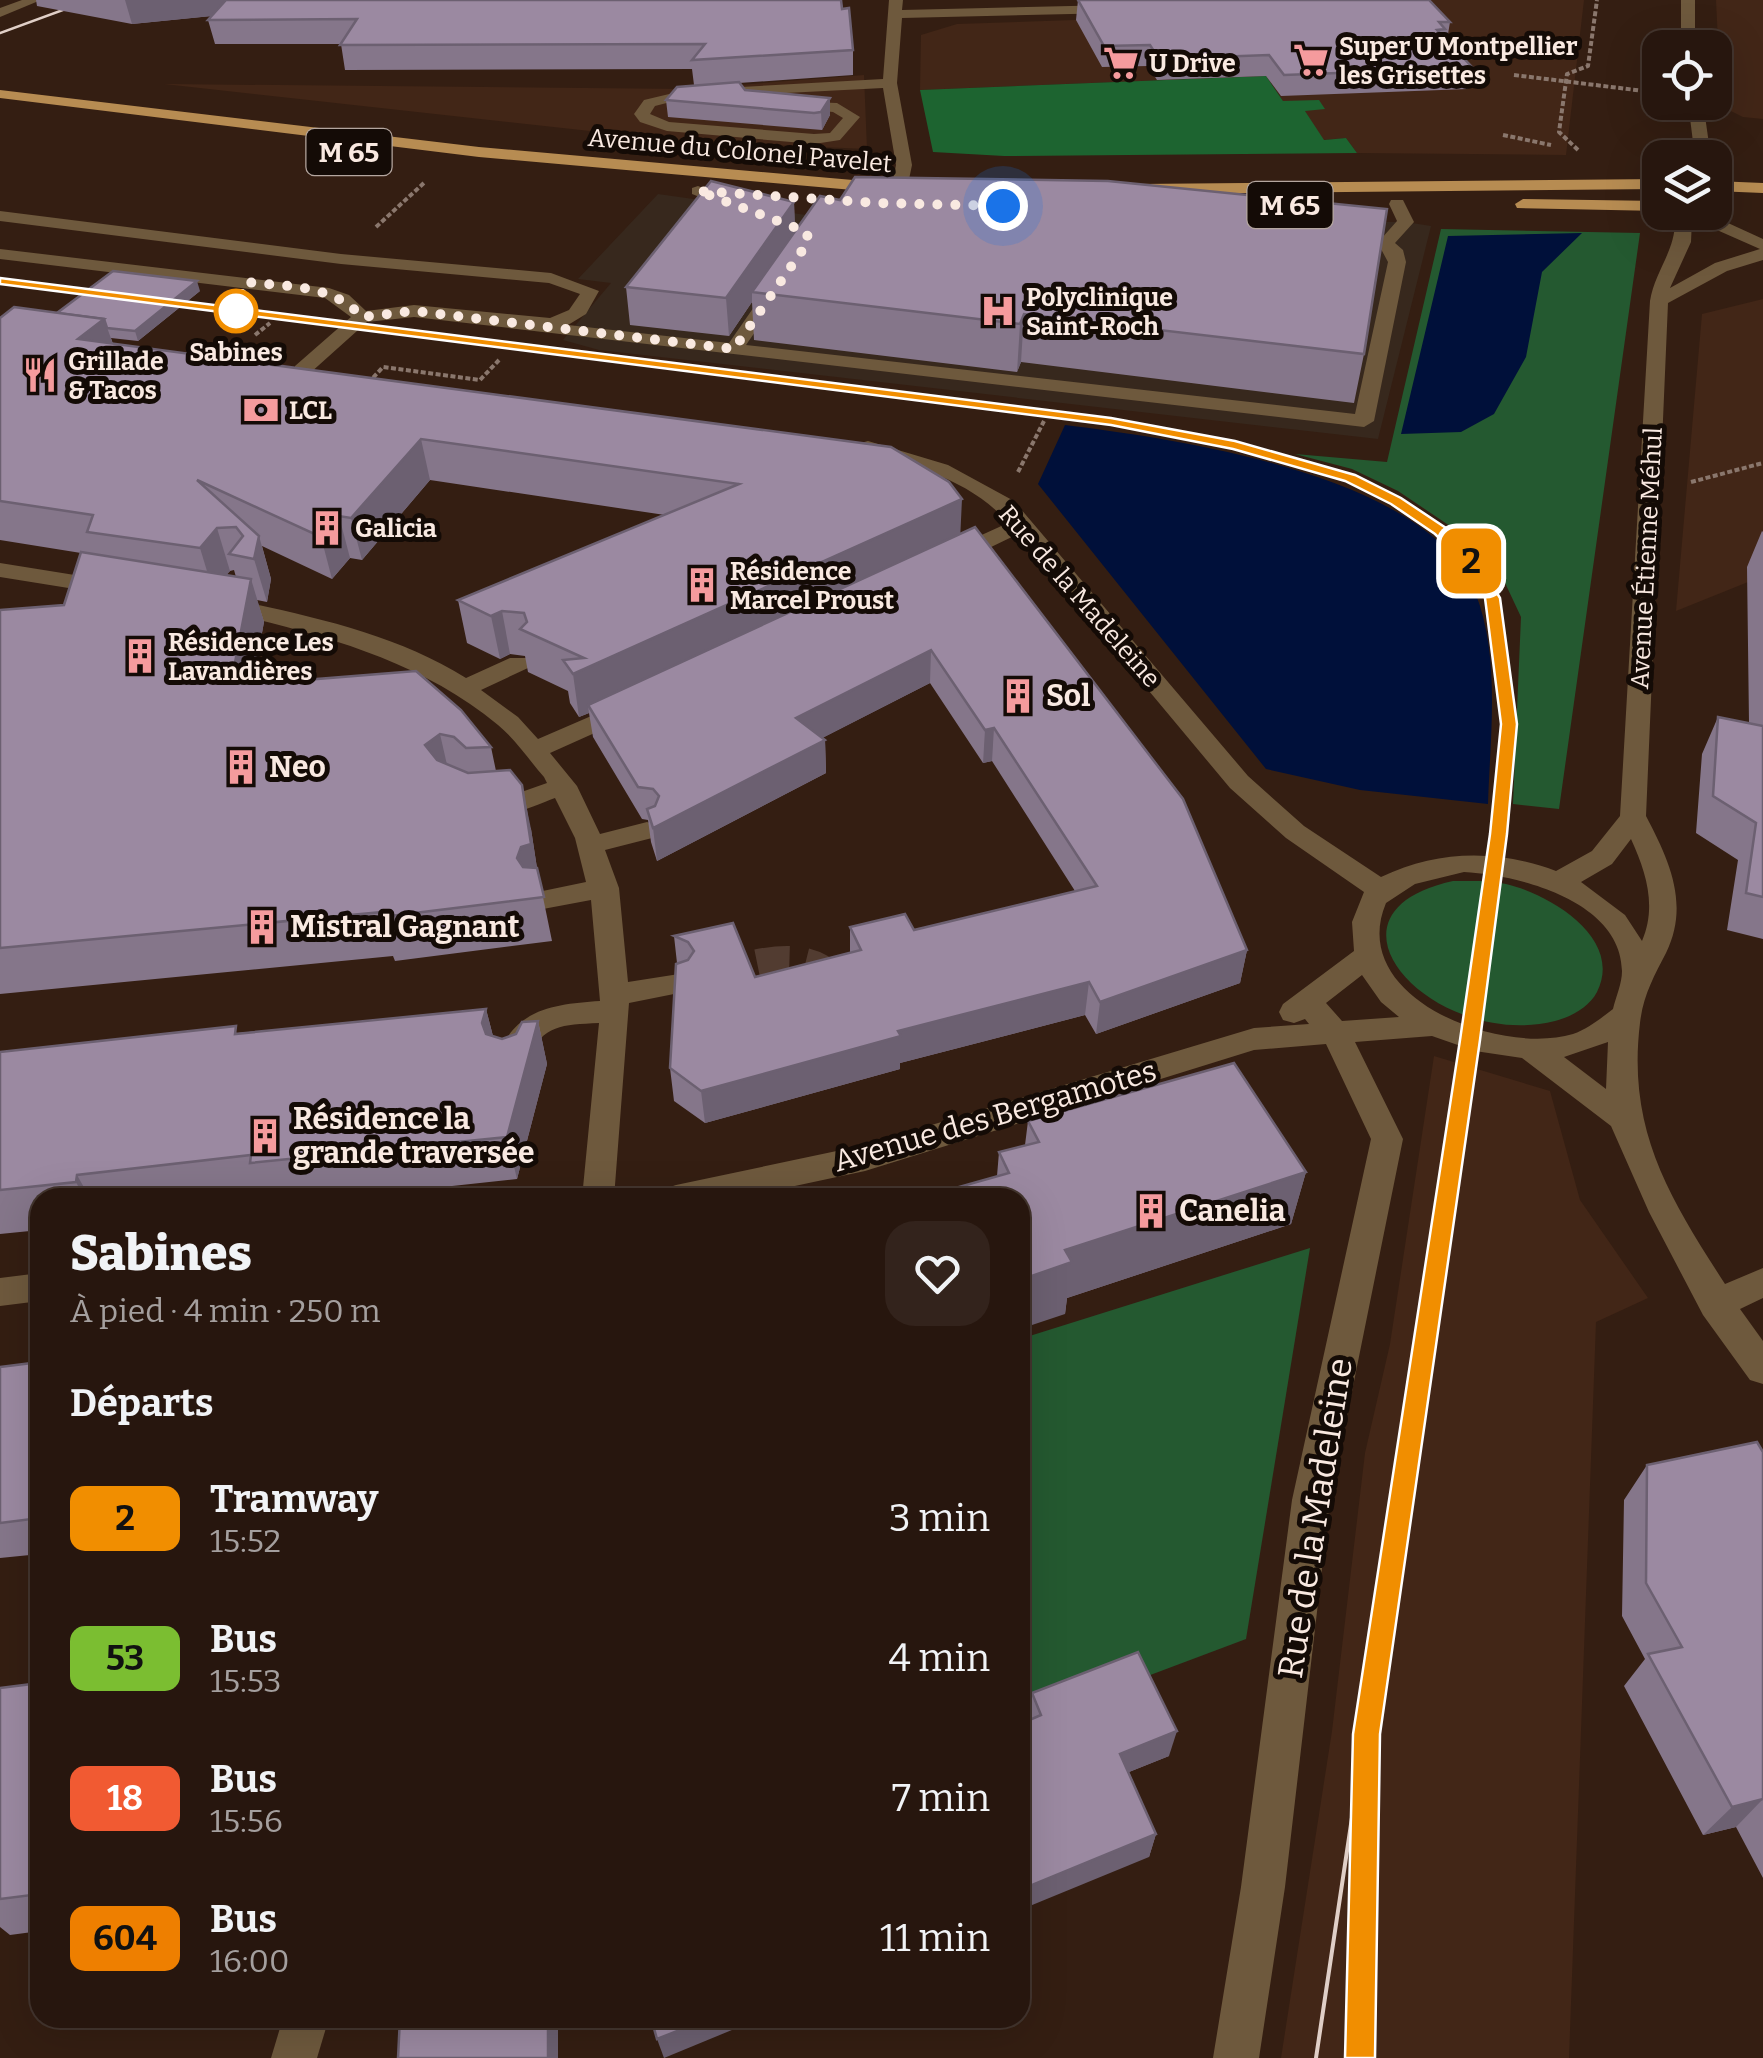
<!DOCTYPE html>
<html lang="fr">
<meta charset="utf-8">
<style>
:root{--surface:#27160e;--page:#33231c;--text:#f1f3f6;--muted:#a49f9e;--line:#43352e}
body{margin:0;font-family:Bitter,serif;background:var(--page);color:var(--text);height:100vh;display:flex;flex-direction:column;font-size:38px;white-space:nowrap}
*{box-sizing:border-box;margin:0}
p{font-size:32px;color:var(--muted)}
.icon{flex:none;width:55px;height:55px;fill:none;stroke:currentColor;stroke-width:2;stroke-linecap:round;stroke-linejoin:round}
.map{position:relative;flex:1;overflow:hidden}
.drawer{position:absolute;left:30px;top:1188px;width:1000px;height:840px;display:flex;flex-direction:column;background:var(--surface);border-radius:30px;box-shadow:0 10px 40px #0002,0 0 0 2px var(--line)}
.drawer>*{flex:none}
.badge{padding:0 20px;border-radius:15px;font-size:35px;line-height:65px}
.buttons{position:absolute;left:1642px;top:30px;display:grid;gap:20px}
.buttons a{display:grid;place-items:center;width:90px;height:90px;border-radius:20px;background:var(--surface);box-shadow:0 10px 40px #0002,0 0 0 2px var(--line);font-size:50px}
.you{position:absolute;width:50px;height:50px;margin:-25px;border:8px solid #fff;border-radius:50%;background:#1a73e8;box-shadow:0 0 0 15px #1a73e833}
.map>.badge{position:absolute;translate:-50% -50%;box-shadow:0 0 0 5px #fff}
h2{padding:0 40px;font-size:38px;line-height:90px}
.round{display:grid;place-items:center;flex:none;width:105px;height:105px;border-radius:30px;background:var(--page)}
.head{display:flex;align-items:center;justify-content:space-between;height:170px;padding:0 40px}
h1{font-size:48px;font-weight:800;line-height:75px}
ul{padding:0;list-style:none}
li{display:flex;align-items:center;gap:30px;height:140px;padding:0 40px}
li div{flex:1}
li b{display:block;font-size:38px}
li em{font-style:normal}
li .badge{min-width:110px;font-weight:700;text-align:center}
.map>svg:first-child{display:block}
.built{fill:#422617}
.education{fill:#37281d}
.green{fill:#245930}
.forest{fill:#1d6430}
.water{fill:#00103a}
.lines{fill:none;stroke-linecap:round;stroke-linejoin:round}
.minor-tunnel{stroke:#523c31;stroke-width:32;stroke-dasharray:32 16;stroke-linecap:butt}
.path{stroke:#8a776d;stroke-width:4;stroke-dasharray:5 2.5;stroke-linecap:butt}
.minor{fill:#6e593d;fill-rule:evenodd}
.major{fill:#b78c52;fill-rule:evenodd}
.tram-far1{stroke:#e0cfc7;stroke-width:2.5}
.tram{stroke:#e0cfc7;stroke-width:4}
.wall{fill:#85768a;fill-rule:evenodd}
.shaded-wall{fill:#6c6071}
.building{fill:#9b89a1;stroke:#6c6071;stroke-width:2.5}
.line{fill:#f18e00;stroke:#fff;stroke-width:2.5}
.walk{stroke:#f9e9e1;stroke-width:10;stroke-dasharray:0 18}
.stop-dot{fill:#fff;stroke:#f18e00;stroke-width:5}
.labels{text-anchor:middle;stroke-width:10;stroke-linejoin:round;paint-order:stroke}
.far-poi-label{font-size:25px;font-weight:bold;fill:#f9e9e1;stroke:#140b06;text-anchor:start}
.far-street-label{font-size:25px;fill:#f9e9e1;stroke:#140b06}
.far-stop-label{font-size:25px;font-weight:bold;fill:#f9e9e1;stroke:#140b06}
.shield{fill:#140b06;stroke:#b4a69f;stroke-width:2.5}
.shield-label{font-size:28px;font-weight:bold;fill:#f9e9e1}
.poi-label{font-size:30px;font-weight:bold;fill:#f9e9e1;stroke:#140b06;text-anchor:start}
.street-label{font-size:30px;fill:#f9e9e1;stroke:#140b06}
.near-street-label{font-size:35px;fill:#f9e9e1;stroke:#140b06}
</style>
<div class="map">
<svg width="1763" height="2058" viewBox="0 0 1763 2058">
<rect width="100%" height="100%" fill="#341e12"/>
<g class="built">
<polygon points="1421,0 1584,0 1566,155 1357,153 1346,138 1323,140 1304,110 1283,101 1266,76 920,90 921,35 957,24 1394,9"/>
<polygon points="1716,0 1763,0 1763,119 1743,117 1721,106"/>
<polygon points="864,75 867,149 681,141 164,84 687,89"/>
<polygon points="1763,299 1763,576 1676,611 1702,314"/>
<polygon points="1434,1056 1550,1091 1580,1200 1648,1298 1596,1322 1569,2058 1281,2058 1332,1731 1365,1453 1390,1344"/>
</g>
<polygon class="education" points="658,194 856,222 1406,222 1431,226 1378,439 599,350 563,340 611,283 578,279"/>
<g class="green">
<polygon points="1441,229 1640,233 1559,809 1513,804 1521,617 1499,570 1450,526 1398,491 1352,469 1295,454 1387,462"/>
<path d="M1453,881C1471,881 1489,880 1506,884C1549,894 1624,938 1597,992C1589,1007 1571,1017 1555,1021C1436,1051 1303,914 1453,881Z"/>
<polygon points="1310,1248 1246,1639 1020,1724 1020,1339"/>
</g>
<polygon class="forest" points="1266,76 1283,101 1319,100 1325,109 1305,111 1324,140 1346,138 1357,153 1004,156 933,152 920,90"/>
<g class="water">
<polygon points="1582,233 1542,272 1526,357 1494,414 1461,432 1401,434 1448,236"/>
<path d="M1065,425C1176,439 1429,474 1475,592C1501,657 1490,736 1488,804L1360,790L1266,769L1038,484Z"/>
</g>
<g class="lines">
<path class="minor-tunnel" d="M711,977C753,967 806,945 837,985"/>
<g class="path">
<polyline points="1514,75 1660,93"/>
<polyline points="1503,135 1551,145"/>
<polyline points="1578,150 1559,132 1567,74 1588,66 1597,0"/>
<polyline points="376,227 425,182"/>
<polyline points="255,335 270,323"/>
<polyline points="368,383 383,367 480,380 499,360"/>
<polyline points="1018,472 1044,421"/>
<polyline points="1691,482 1763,463"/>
</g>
<g class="minor">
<polygon points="22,0 41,0 0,17 0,8"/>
<polygon points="889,0 903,0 902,10 1115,5 1122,9 1115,13 902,18 897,83 912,165 907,189 899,194 891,189 896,165 883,88 686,98 655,106 650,114 669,122 814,134 830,133 843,118 833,112 784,107 784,101 837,103 860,117 840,140 814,144 667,131 640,122 634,114 644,100 686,90 883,79"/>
<rect x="1681" y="0" width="14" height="48"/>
<polygon points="1688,102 1703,102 1711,158 1695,158"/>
<polygon points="698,186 816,233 817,242 746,345 1355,414 1388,262 1381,249 1357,243 1366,238 1381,239 1397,221 1389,204 1391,200 1403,200 1414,222 1395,243 1403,250 1406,262 1374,421 1364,427 414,317 367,322 309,374 295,374 295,366 351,317 325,298 0,259 0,249 329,288 349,295 366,311 414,305 550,318 569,310 580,294 549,283 341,264 0,221 0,211 341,254 551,273 599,291 586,314 568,325 729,343 799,242 799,236 692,194 692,188"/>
<path d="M1674,212H1704L1763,239V260L1727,271L1668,303L1646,816C1669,860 1690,904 1666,953C1654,976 1643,996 1640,1023C1627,1130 1669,1197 1725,1284L1763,1268V1298L1740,1309L1763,1341V1384L1750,1380L1703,1315L1649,1212L1611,1126L1522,1058L1475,1051L1432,1036L1355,1042L1403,1139L1330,1500L1285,1887L1259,2058H1213L1241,1887L1292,1500L1371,1139L1326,1044L1254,1050L865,1171L739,1198H660L664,1189L676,1185L865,1145L1254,1028L1309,1024L1305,1019L1294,1023L1283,1020L1279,1012L1283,1004L1354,951L1352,922L1364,892L1286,838L1230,788L1018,534L958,563H942L939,558L942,553L1008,523C973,481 912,464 861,451L858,447L861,443L868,441L948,465L1014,501L1248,776L1304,826L1381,877C1438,850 1497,849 1556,871L1592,851L1620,816L1650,301C1655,269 1680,246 1674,212ZM1692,219L1760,249L1715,263L1670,288L1691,242ZM1631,839C1646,872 1657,906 1642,941L1625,915L1581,882L1612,864ZM1464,872C1519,875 1621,901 1622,971C1622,984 1616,996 1613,1009C1601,1018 1588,1029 1573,1034C1500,1056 1346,998 1386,903L1415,884ZM1362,975L1381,1002L1399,1017L1342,1021L1326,1003ZM1608,1042L1606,1089L1564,1057Z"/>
<polygon points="0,563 112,581 123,588 112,595 0,577"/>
<path d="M222,597C305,615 393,632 466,678L510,658H528L531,663L528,668L481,690L518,717L538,739L619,704L628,701L640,709L637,714L550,753L577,786L600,834L647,822L656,825L660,831L656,837L605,850L619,888L628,982L679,974L689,977L694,984L689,991L629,1003L614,1198H582L599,1023C561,1025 545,1024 526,1059L515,1062L504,1059L500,1051C518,1008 557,1004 600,1001L591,900L543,909L533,907L529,900L533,893L586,882L575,838L555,798C533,806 492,827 475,806L479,800L507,797L547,783L544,777C529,760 515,739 498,725C414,656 316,634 214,609L210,604L214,599Z"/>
<polygon points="40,1273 40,1301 0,1306 0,1278"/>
<polygon points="283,2018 329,2018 317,2058 271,2058"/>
</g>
<g class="major">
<polygon points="0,90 479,147 887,183 895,188 887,193 479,157 0,98"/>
<polygon points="1660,179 1660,189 1138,194 1130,189 1138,184"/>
<polygon points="1715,181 1763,183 1763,193 1715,191"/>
<polygon points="1523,199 1660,201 1660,211 1517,208 1515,204"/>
</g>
<g class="tram-far1">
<polyline points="0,33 90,0"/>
<polyline points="0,281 114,296"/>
<path d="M154,301L1111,422C1225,443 1348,457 1441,533C1462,551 1483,571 1492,598C1517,674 1506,757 1499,834L1411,1420"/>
</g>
<g class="tram">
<polyline points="1316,2058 1412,1417"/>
<polyline points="1360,2058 1364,1825"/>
</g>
</g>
<g class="wall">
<polygon points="36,0 841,0 853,50 853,75 739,83 745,90 830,98 830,115 822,130 668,117 666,100 694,85 692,69 345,70 341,44 215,44 208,20 211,16 132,24 37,6"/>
<polygon points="1078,0 1450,22 1447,40 1473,68 1468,89 1281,96 1266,76 1157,80 1148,66 1102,67 1076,20"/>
<polygon points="794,202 795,231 1364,354 1354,403 1021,362 1017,372 754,340 752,302 729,336 630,325 626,287"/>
<path d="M200,291L138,341L111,338L113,344L961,534L1247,950L1240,983L1096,1034L1085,1015L900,1063V1069L705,1123L674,1101L670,1068L677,963L674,936L733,923L755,977L850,953V927L914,930L1075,891L992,761L983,763L930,683L822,738L825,740L826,773L657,861L651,842L648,820L642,819L593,737L589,713L579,717L570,703L568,691L528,672L525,656L510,654L500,659L467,643L458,600L665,515L430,480L362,560L350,558L332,579L262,546L271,579L267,602L257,600L264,622L254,676L306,671L308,680L491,747L496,771L531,829L537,868L552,941L395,961L393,956L0,994V610L64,605L81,553L0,540V318L57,313ZM234,570L236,577L226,575L230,571Z"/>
<polygon points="1762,531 1763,532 1763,939 1727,930 1738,860 1696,833 1702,754 1718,717 1749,723 1747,567"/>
<polygon points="486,1009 493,1036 502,1039 516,1034 538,1021 547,1064 517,1179 341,1198 40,1198 40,1230 0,1234 0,1052 238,1033"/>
<polygon points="1028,1121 1306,1172 1291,1224 1067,1298 1065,1314 997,1176 999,1152 1025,1145"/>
<polygon points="40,1362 40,1554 0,1558 0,1367"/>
<polygon points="1763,1452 1763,1878 1736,1827 1703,1835 1624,1686 1645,1659 1622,1616 1624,1500 1647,1465"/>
<polygon points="40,1683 40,1931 10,1935 0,1927 0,1688"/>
<polygon points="1032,1693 1169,1756 1129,1772 1156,1834 1149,1857 1029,1720"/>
</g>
<g class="shaded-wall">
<polygon points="125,0 239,0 242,13 132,24"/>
<polygon points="830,98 830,115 822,130 821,112"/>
<polygon points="794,202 795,239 752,292 752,302 729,336 726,298"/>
<polygon points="197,281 200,291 138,341 135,331"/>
<polygon points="1024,314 1021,362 1017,372 1020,324"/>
<polygon points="104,319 118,358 78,339"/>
<polygon points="421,439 430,480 362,560 351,518"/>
<polygon points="962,499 960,541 588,705 589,713 579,717 573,674"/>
<polygon points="339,516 350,558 332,579 321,537"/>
<polygon points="217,528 230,571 213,591 200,548"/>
<polygon points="259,536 271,579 267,602 254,559"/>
<polygon points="251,579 264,622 246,721 232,678"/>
<polygon points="502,611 510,654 500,659 491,616"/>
<polygon points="931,650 930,683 797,751 796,718"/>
<polygon points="994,728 992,761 983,763 985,730"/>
<polygon points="440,734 450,778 425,745"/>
<polygon points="825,740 826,773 657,861 653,828"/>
<polygon points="522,785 531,829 540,888 517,858"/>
<polygon points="1247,950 1240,983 1096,1034 1100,1002"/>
<polygon points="1089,982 1085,1015 900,1063 900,1069 705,1123 701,1091 898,1031"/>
<polygon points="486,1009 497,1052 493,1066 482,1023"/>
<polygon points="538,1021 547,1064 517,1179 507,1137"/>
<polygon points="1306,1172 1291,1224 1067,1298 1065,1314 1020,1329 1020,1280 1065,1250"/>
<polygon points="77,1175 90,1198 84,1198 76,1182"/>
<polygon points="1177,1731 1169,1756 1114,1778 1120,1754"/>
<polygon points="1763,1799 1736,1827 1703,1835 1732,1807"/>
<polygon points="1156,1834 1149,1857 1020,1910 1020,1890"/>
<rect x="548" y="2018" width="10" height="40"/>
<polygon points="710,2018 761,2018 664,2058 657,2039"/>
</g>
<g class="building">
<polygon points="226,0 841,0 842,9 849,8 853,50 692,60 705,44 340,45 357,19 208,20"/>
<polygon points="1078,0 1429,0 1450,22 1439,22 1445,29 1437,30 1473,68 1284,75 1269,55 1159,59 1150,45 1104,46"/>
<polygon points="739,82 745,90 830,98 821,112 814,113 666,100 677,87"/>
<polygon points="855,177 1108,181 1387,209 1364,354 1024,314 1020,324 752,292 820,196 840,200"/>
<polygon points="711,181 794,202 726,298 626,287"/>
<polygon points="113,271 197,281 135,331 107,328 104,319 57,313"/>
<polygon points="14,307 104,319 78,339 891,447 949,482 962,499 573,674 563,660 584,658 520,629 527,622 524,613 502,611 491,616 458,600 739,484 421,439 351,518 339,516 321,537 197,480 259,536 254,559 229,554 243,536 236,527 217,528 200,548 87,532 93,515 0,501 0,318"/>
<polygon points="975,527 1183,799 1247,950 1100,1002 1089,982 898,1031 901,1036 701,1091 670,1068 676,964 688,960 694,951 688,942 674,936 733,923 755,977 861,950 850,927 905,914 914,930 1097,886 994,728 985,730 931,650 796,718 825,740 653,828 647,809 655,806 659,796 653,789 638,787 588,705"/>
<polygon points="81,552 251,579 232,678 306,671 304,680 416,671 461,710 491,747 466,748 454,737 440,734 425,745 437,760 468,773 510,770 522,785 531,844 521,847 517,858 523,867 537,868 544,897 382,917 383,912 0,948 0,610 64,605"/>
<polygon points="1718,717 1763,726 1763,897 1746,893 1756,823 1713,796"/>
<polygon points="486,1009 482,1023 486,1034 502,1039 516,1034 522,1022 538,1021 507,1137 250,1163 251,1155 77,1175 76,1182 0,1190 0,1052 236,1026 235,1034"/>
<polygon points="1234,1063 1306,1172 1065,1250 1072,1262 1020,1280 1020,1198 920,1198 1009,1173 999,1152 1039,1142 1028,1121"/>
<polygon points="40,1362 40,1518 0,1523 0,1367"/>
<polygon points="1757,1442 1763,1452 1763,1799 1732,1807 1648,1654 1682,1647 1646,1583 1647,1465"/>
<polygon points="1138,1652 1177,1731 1120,1754 1156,1834 1020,1890 1020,1724 1041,1715 1032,1693"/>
<polygon points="40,1683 40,1894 0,1899 0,1688"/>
<polygon points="400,2018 548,2018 548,2058 398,2058"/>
<polygon points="651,2018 710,2018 657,2039"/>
</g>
<polygon class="line" points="0,278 1111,418 1235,441 1355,475 1401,498 1446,528 1476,558 1500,598 1517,724 1507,834 1480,1040 1380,1734 1375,2058 1345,2058 1353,1734 1460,1040 1490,834 1501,724 1485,598 1465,564 1435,534 1391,504 1345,481 1233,449 1111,425 0,284"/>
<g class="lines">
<path class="walk" d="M236,311L246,282C288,287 332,284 362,317L414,311L734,349L808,242L807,232L698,191L878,203L1003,206"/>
</g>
<defs>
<symbol id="supermarket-bare" viewBox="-9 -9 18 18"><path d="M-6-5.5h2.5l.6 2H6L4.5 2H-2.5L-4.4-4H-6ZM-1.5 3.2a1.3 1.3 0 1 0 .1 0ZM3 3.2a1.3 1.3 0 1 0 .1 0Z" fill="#f59b9d" stroke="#140b06" stroke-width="2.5" paint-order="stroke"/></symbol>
<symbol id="hospital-bare" viewBox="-9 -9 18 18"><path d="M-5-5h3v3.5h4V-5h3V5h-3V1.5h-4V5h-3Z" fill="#f59b9d" stroke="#140b06" stroke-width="2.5" paint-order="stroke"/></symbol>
<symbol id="restaurant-bare" viewBox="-9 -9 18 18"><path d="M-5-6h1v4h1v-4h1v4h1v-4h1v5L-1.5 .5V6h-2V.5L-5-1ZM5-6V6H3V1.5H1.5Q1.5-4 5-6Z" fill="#f59b9d" stroke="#140b06" stroke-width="2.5" paint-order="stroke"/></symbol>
<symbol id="bank-bare" viewBox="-9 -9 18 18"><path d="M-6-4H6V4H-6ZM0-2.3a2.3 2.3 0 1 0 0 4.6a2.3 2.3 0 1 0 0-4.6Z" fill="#f59b9d" stroke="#140b06" stroke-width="2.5" paint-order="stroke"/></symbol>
<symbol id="building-bare" viewBox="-9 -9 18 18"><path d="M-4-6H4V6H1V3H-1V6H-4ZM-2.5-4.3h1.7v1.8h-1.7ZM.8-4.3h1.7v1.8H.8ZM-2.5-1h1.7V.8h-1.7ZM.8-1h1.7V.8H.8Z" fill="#f59b9d" stroke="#140b06" stroke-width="2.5" paint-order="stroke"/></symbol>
</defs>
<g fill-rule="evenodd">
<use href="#supermarket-bare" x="1286" y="35" width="50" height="50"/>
<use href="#supermarket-bare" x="1096" y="38" width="50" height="50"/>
<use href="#hospital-bare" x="973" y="286" width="50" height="50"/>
<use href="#restaurant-bare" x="15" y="350" width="50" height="50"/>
<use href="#bank-bare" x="236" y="385" width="50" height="50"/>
<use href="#building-bare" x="302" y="503" width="50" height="50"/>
<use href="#building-bare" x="677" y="560" width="50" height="50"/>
<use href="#building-bare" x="115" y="631" width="50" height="50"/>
<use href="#building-bare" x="993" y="671" width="50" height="50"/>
<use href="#building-bare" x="216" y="742" width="50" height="50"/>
<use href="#building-bare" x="237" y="902" width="50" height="50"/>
<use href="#building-bare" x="240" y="1111" width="50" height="50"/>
<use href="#building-bare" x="1126" y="1186" width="50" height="50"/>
</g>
<circle class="stop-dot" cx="236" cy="311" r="20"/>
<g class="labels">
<g class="far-poi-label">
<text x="1339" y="55">Super U Montpellier<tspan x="1339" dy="29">les Grisettes</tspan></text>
<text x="1149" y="72">U Drive</text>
<text x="1026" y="306">Polyclinique<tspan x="1026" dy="29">Saint-Roch</tspan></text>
<text x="68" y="370">Grillade<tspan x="68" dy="29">&amp; Tacos</tspan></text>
<text x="289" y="419">LCL</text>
<text x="355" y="537">Galicia</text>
<text x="730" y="580">Résidence<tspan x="730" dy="29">Marcel Proust</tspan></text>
<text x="168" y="651">Résidence Les<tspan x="168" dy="29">Lavandières</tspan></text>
</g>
<g class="far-street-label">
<text transform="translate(740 150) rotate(5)" y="9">Avenue du Colonel Pavelet</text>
<text transform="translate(1646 558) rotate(-87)" y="9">Avenue Étienne Méhul</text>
<text transform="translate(1080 596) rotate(49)" y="9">Rue de la Madeleine</text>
</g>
<g class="far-stop-label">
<text x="236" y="361">Sabines</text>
</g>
<g class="shield">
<rect x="306.5" y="129" width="85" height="46" rx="8"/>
<rect x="1247.5" y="182" width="85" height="46" rx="8"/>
</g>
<g class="shield-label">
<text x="349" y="162">M 65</text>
<text x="1290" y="215">M 65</text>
</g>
<g class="poi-label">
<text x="1046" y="706">Sol</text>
<text x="269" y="777">Neo</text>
<text x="290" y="937">Mistral Gagnant</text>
<text x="293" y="1129">Résidence la<tspan x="293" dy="34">grande traversée</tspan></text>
<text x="1179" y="1221">Canelia</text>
</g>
<g class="street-label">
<text transform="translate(995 1116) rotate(-16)" y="10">Avenue des Bergamotes</text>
</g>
<g class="near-street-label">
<text transform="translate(1315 1518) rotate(-81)" y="12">Rue de la Madeleine</text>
</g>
</g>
</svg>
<div class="buttons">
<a><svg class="icon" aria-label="locate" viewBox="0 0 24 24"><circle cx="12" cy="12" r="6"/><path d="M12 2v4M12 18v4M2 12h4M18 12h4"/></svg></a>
<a><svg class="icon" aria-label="layers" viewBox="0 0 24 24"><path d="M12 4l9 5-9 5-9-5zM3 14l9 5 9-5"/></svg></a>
</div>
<div class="you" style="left:1003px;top:206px"></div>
<b class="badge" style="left:1471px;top:561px;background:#f18e00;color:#111">2</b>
<section class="drawer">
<div class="head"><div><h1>Sabines</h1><p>À pied · 4 min · 250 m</p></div><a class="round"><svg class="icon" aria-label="heart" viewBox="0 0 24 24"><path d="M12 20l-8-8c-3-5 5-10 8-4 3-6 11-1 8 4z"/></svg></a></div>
<h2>Départs</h2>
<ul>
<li><span class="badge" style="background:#f18e00;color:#111">2</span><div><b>Tramway</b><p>15:52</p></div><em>3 min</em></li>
<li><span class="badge" style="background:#7bbe31;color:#111">53</span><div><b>Bus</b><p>15:53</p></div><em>4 min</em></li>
<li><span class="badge" style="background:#f15a32;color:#fff">18</span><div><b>Bus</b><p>15:56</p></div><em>7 min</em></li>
<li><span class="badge" style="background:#ee7f00;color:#111">604</span><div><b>Bus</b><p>16:00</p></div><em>11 min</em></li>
</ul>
</section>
</div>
